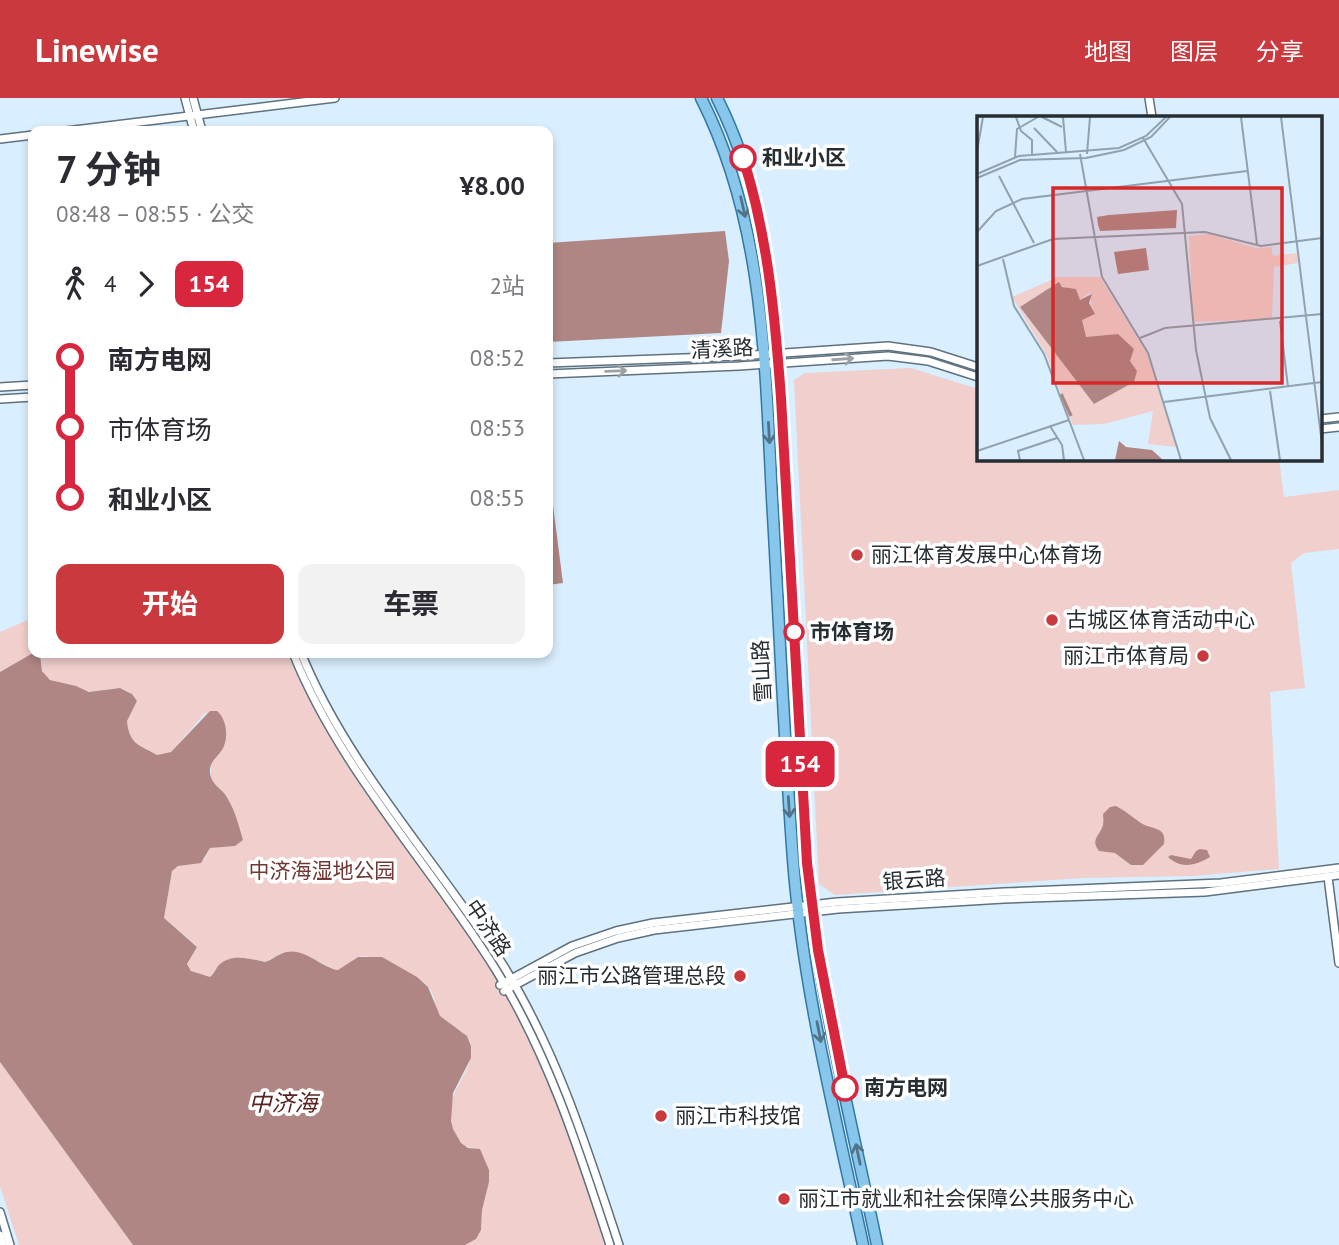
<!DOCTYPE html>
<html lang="zh">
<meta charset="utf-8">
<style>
:root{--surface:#fff;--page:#f2f2f3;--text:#2b2b33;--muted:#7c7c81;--accent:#c9393e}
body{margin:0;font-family:"PT Sans","Noto Sans SC",sans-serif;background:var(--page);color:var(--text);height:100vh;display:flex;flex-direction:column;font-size:26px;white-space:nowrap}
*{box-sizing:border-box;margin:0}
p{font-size:23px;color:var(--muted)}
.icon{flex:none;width:38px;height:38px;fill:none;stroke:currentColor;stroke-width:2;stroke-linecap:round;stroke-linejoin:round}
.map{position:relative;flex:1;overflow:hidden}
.side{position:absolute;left:28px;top:28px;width:525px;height:532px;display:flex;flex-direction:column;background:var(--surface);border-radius:14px;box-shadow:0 4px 10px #0003}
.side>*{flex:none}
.badge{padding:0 14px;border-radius:10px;font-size:24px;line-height:46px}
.map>.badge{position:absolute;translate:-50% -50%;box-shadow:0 0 0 4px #fff}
.legs{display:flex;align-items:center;gap:10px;height:77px;padding:0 28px;font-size:23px}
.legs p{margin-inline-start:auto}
.head{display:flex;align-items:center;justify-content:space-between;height:119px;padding:0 28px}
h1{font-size:38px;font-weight:700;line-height:52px}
.button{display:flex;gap:14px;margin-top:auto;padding:14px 28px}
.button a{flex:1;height:80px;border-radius:14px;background:var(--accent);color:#fff;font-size:28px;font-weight:700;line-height:80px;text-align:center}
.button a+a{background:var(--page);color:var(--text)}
ul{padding:0 28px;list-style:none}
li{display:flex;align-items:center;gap:24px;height:70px;font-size:26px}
li i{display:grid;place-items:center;width:10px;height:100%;margin:0 9px;background:currentColor}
li i::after{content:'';width:18px;height:18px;margin:-9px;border:5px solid;border-radius:50%;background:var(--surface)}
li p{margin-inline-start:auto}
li:first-child i{background:linear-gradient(#0000 50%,currentColor 0)}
li:last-child i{background:linear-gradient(currentColor 50%,#0000 0)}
header{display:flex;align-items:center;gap:42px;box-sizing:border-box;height:98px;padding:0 35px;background:var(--accent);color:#fff}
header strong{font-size:33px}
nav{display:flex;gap:38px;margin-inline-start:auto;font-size:24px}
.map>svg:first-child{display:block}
.green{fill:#f0cfcc}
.water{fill:#af8683}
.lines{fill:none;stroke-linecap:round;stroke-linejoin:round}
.minor-casing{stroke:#5e717f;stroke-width:10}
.major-casing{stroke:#3278a3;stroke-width:13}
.minor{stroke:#fff;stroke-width:7}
.major{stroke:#88c6ec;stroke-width:10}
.oneway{stroke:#527287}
.oneway2{stroke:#9da1a4}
.line-1-casing{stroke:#fff;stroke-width:16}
.line-1{stroke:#d7263d;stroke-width:10}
.stop-1-dot{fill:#fff;stroke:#d7263d;stroke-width:3.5}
.poi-dot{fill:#c9393e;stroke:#fff;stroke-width:2.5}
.labels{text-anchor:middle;stroke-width:7;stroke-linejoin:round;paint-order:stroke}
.stop-label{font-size:21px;font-weight:bold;fill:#262e34;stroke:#fff;text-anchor:start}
.street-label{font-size:21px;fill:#262e34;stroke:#fff}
.poi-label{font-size:21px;fill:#262e34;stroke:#fff;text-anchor:start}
.park-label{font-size:21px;fill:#703735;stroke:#fff}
.water-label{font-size:23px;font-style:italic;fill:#582221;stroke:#fff}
.inset-river{fill:none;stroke:#af8683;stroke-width:3.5}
.inset-road{fill:none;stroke:#91a1ad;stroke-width:2}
.view{fill:#d62828;fill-opacity:0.15;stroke:#d62828;stroke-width:3.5}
.inset-edge{fill:none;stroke:#262e34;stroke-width:3.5}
</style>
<header>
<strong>Linewise</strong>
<nav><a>地图</a><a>图层</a><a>分享</a></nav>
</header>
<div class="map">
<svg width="1339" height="1147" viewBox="0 0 1339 1147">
<rect width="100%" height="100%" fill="#d9eefe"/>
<g class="green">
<polygon points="911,270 978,291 978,360 1279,361 1284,399 1339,392 1339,451 1304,455 1291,465 1305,590 1270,594 1279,771 1191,778 1082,780 835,797 819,786 794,282 805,275"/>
<polygon points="30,521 33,522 33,555 0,574 0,534"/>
<path d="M39,555H287C334,668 423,762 488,865C545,954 574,1048 607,1147H465L476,1141L481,1132L482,1112L489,1084L475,1050C464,1050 460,1045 455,1036C436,999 476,976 471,948C469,931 451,931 441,920C434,911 436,898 429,890C420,880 374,856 361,858C352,860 347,869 339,872L331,870L302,855L284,854L265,864C253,861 231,856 220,866C216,869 214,875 210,879L195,875L188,870V865L197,848L164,820L172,773L178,768L204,762L210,750L235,748L243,742L227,697L215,688L211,680V666L222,652L206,614L171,654L157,657C139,647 129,646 127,623L137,603C123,579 104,597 88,593C79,591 48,584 44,576C41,570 42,561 39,555Z"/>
<polygon points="0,964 133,1147 19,1147 0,1088"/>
</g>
<g class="water">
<polygon points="725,133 729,163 721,235 548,244 548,145"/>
<polygon points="548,369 563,485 548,487"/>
<path d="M33,555L40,556L42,573L50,582L76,588L89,594L120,590L132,596L137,603L127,623C129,646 139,647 157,657L171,654L210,613H217C227,621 229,641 222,652C216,661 209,664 210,675C212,689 224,691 228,701C235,713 239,728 243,742L235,748L210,750L201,765L178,768L172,773L164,820L197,849L187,866L191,873L210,879C215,875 216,869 220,866C232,855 252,861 265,864C272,862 278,856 286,854C306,850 320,869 338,872L358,859H382L417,879L428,889L440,918L467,938L471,948V960L453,995L451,1023L453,1031L461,1045L468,1050L480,1051L489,1072V1084L482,1112L481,1132L476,1141L465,1147H133L0,964V574Z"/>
<path d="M1116,708C1126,713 1132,719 1141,725C1152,732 1167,728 1164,746L1143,767H1131L1115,755L1099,753C1090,741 1100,738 1103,727C1104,723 1103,719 1103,716L1110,709Z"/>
<path d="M1200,751L1207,752L1210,759C1195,768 1181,771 1168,759L1171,757L1191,761L1196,753Z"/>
</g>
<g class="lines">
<defs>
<g id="minor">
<polyline points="185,0 194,33"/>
<polyline points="193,0 202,33"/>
<polyline points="1149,0 1152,19"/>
<polyline points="66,33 335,0"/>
<polyline points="0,41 33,37"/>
<polyline points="548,265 738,258 888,248 931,254 978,269"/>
<polyline points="548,276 739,268 888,258 928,263 978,279"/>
<polyline points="0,289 33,287"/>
<polyline points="0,301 33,299"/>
<polyline points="1320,321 1339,319"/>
<polyline points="1320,331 1339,329"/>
<path d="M293,555C340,672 430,766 496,872C549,958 579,1052 610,1147"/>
<path d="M301,555C348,670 437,763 503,867C557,954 587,1050 619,1147"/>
<polyline points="1328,779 1339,865"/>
<polyline points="500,887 572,848 616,833 653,825 837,804 1004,794 1221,785 1339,770"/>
<polyline points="504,893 575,855 618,840 654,832 838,811 1004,801 1205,794 1339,777"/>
<polyline points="0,1114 10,1147"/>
<polyline points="0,1137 3,1147"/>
</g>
<g id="major">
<path d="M701,0C764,124 765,264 772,400C779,520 784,641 793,762C803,892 836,1020 863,1147"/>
<path d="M717,0C778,121 779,262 786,394C793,517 798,639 807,762C817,892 851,1020 877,1147"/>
</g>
</defs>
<use href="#minor" class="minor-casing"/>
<use href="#major" class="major-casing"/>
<use href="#minor" class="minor"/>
<use href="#major" class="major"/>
</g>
<defs><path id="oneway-shaft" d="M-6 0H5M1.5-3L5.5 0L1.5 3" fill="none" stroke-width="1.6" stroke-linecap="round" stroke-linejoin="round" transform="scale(1.75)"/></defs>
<g class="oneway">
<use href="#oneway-shaft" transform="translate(743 109) rotate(77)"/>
<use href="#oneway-shaft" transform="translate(769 335) rotate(87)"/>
<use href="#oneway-shaft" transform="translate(789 709) rotate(86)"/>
<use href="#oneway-shaft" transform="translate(819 934) rotate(79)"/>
<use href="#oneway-shaft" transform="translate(858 1056) rotate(-102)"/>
</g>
<g class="oneway2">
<use href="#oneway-shaft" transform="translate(843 261) rotate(-4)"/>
<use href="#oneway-shaft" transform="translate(616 273) rotate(-2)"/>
</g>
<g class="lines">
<defs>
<path id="line-1" d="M743,60C768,138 775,219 781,300L807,765L818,852L845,990"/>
</defs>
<use href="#line-1" class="line-1-casing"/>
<use href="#line-1" class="line-1"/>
</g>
<g class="stop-1-dot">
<circle cx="743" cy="60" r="12"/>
<circle cx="794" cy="534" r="9"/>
<circle cx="845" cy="990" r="12"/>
</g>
<g class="poi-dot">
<circle cx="857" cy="457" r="7"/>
<circle cx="1052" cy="522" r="7"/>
<circle cx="1203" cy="558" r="7"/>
<circle cx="740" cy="878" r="7"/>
<circle cx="661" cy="1018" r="7"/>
<circle cx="784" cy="1101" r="7"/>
</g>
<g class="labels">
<g class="stop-label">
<text x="762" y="67">和业小区</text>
<text x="810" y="541">市体育场</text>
<text x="864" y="997">南方电网</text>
</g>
<g class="street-label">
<text transform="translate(722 251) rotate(-3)" y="7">清溪路</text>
<text transform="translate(762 573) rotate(-93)" y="7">雪山路</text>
<text transform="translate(914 782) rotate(-4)" y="7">银云路</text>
<text transform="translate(488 830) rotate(56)" y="7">中济路</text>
</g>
<g class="poi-label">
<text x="871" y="464">丽江体育发展中心体育场</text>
<text x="1066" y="529">古城区体育活动中心</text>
<text x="1189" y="565" text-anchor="end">丽江市体育局</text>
<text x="726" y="885" text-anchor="end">丽江市公路管理总段</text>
<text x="675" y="1025">丽江市科技馆</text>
<text x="798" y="1108">丽江市就业和社会保障公共服务中心</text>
</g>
<g class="park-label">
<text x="322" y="780">中济海湿地公园</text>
</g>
<g class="water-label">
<text x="283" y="1013">中济海</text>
</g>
</g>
<g transform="translate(977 18)">
<rect width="345" height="345" fill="#d9eefe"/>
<path d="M232,118L279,132L294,131L296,140L320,137L321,147L297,151L295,203L216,206L212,120ZM81,161H123L170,238L200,331L171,328L176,295L127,308L96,309L70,240L35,181ZM83,169L100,175L103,184L113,176L116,199L106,203L104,211L109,221L141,218L157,233L153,245L160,255L157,266L117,288L43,191Z" fill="#f0cfcc" fill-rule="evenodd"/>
<path d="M200,94L199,112L123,115L121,109L120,101L132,99ZM169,132L172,154L141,158L137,136ZM82,166L85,171L99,173L103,184L115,178L112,187L118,198L105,204L109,221L141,218L157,233L153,245L160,255L157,266L117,288L43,191ZM142,325L149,331L175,334L186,344H138Z" fill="#af8683"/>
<path class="inset-river" d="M84,278L94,300"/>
<path class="inset-road" d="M39,1L44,15L55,24V39M65,1L85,11M86,1L89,36M264,1L280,128M304,1L345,328M57,12L80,36M166,22L205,88L219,234L233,302L254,344M0,35L6,1M103,38L125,161L171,237L204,344M110,38L113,1M38,41L40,13L61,1M0,58L42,40L142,32L169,20L189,1M22,60L57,127M0,62L43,44L109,42L147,34L174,21L193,1M0,116L19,95L45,83L270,55M26,143L37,190L67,238L107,344M0,150L76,123L228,116L284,130L345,122M303,205L311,271M163,222L188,212L345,198M293,275L303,344M187,286L345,266M73,310L85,329L87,344M0,335L92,304M43,344L41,335L80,322"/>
<path class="view" d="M76,72H305V267H76Z"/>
<rect width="345" height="345" class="inset-edge"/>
</g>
</svg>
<b class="badge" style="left:800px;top:666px;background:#d7263d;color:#fff">154</b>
<section class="side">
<div class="head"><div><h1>7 分钟</h1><p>08:48 – 08:55 · 公交</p></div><b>¥8.00</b></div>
<div class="legs"><svg class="icon" aria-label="walk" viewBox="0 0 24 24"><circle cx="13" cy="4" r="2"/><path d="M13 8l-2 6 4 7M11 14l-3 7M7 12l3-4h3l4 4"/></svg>4<svg class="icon" aria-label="forward" viewBox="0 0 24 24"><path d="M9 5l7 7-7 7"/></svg><b class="badge" style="background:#d7263d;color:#fff">154</b><p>2站</p></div>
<ul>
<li><i style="color:#d7263d"></i><b>南方电网</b><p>08:52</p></li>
<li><i style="color:#d7263d"></i><span>市体育场</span><p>08:53</p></li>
<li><i style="color:#d7263d"></i><b>和业小区</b><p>08:55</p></li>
</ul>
<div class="button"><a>开始</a><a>车票</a></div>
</section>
</div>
